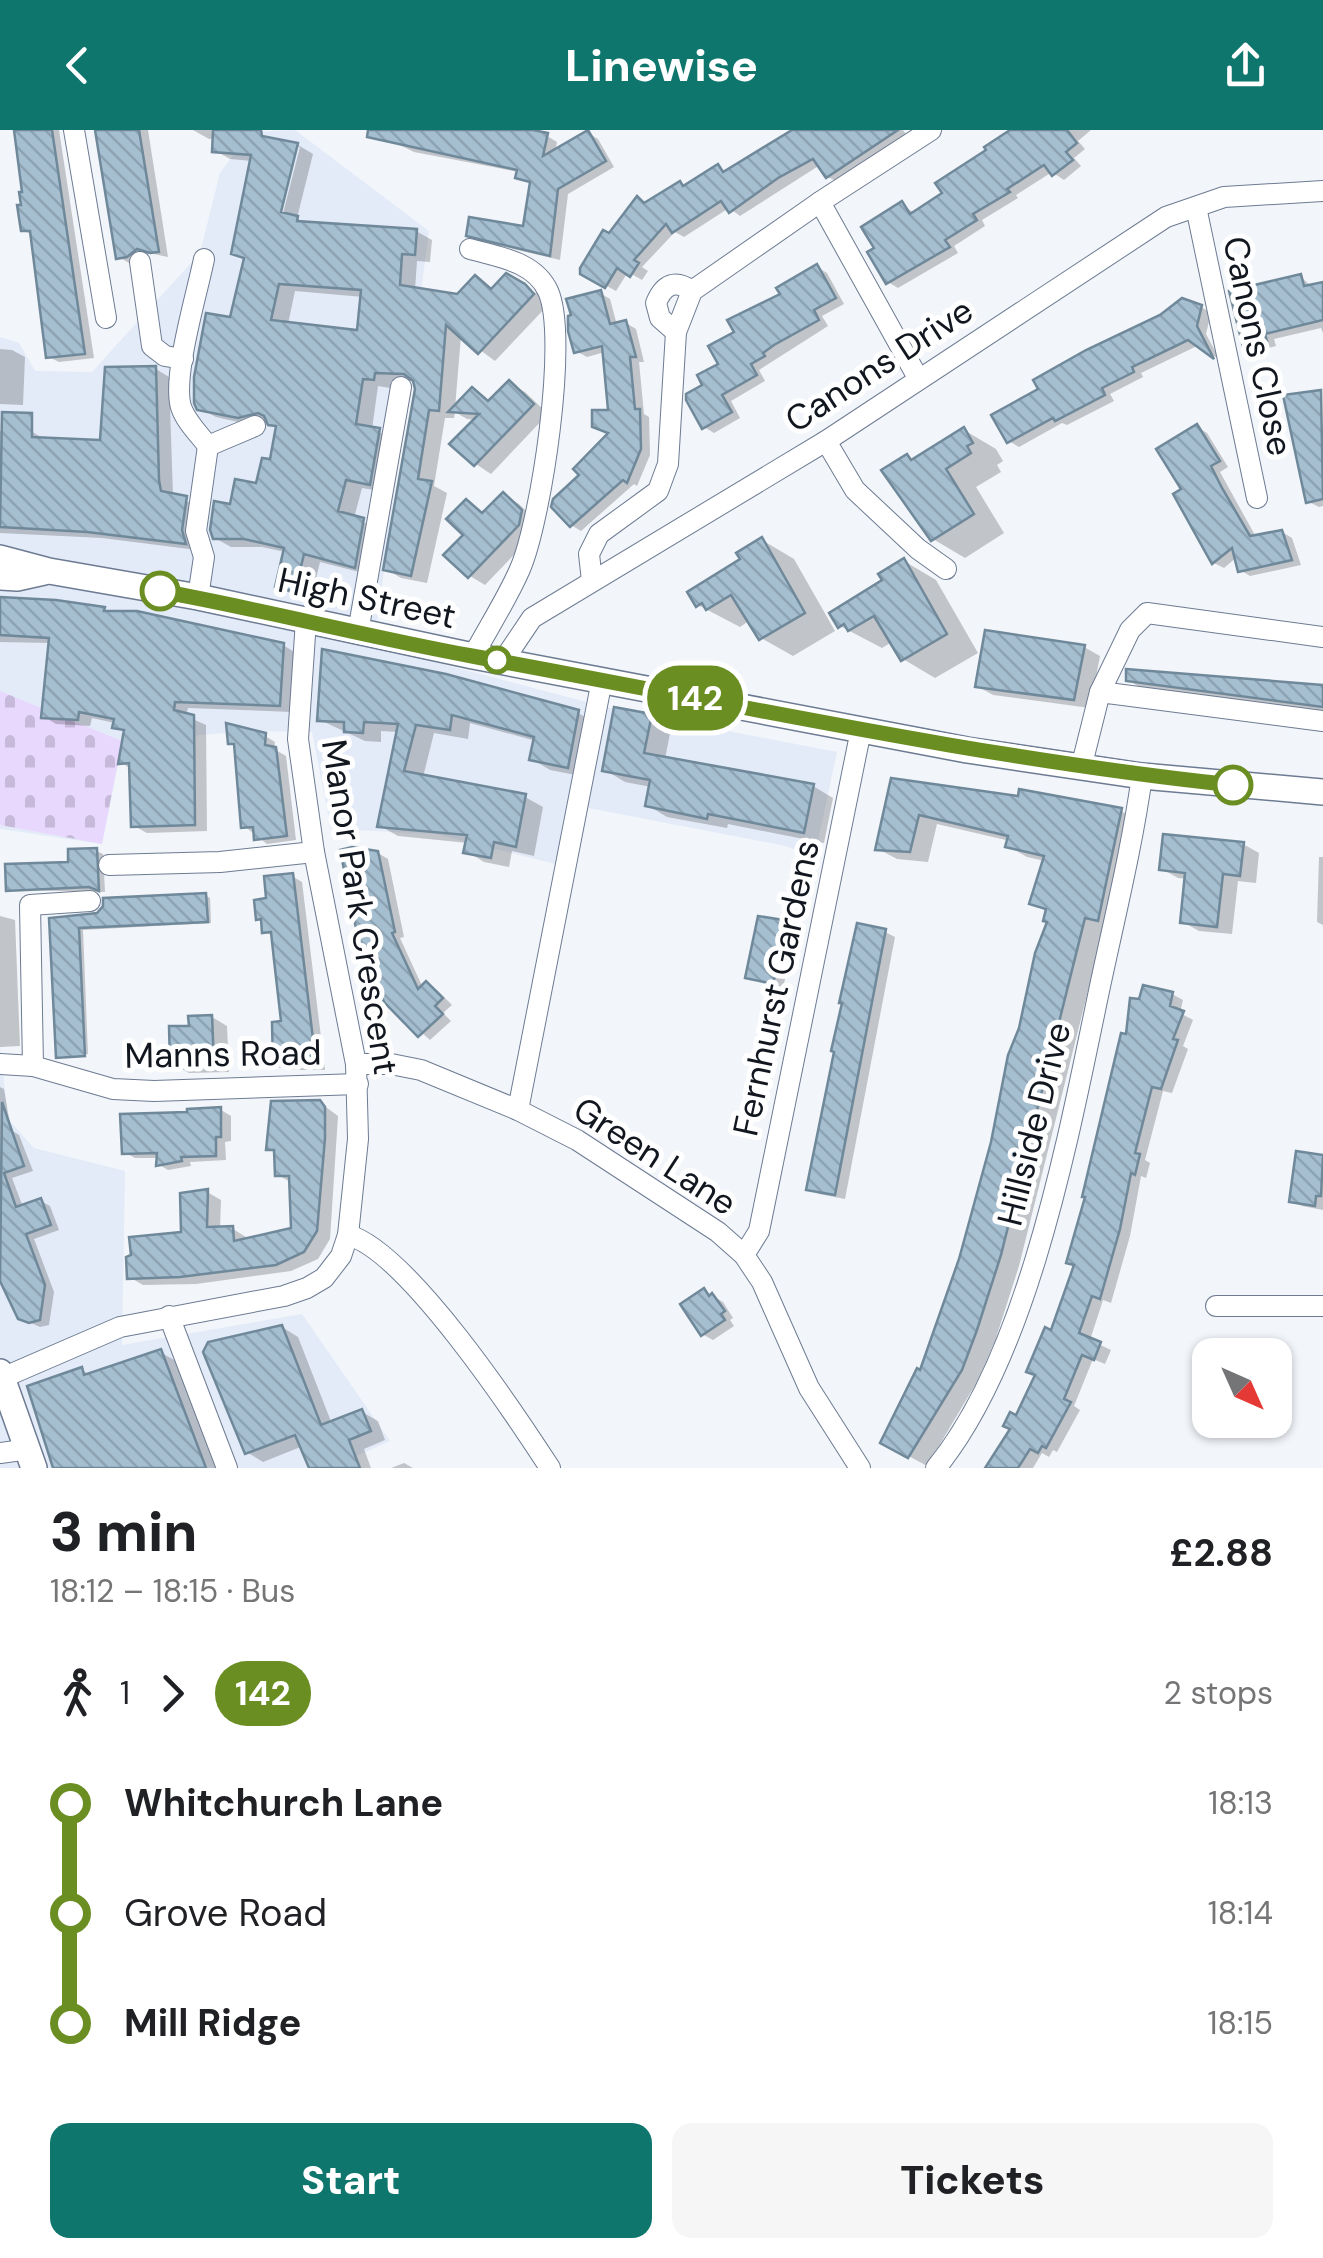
<!DOCTYPE html>
<meta charset="utf-8">
<style>
:root{--surface:#fff;--page:#f6f6f6;--text:#202124;--muted:#757577;--accent:#0f766e}
body{margin:0;font-family:"DM Sans",sans-serif;background:var(--page);color:var(--text);height:100vh;display:flex;flex-direction:column;font-size:38px;white-space:nowrap}
*{box-sizing:border-box;margin:0}
p{font-size:32px;color:var(--muted)}
.icon{flex:none;width:55px;height:55px;fill:none;stroke:currentColor;stroke-width:2;stroke-linecap:round;stroke-linejoin:round}
.map{position:relative;height:1338px;overflow:hidden}
.panel{display:flex;flex-direction:column;background:var(--surface);flex:1}
.panel>*{flex:none}
.badge{padding:0 20px;border-radius:32px;font-size:35px;line-height:65px}
.needle{width:65px;rotate:135deg}
.buttons{position:absolute;left:1192px;top:1208px;display:grid;gap:20px}
.buttons a{display:grid;place-items:center;width:100px;height:100px;border-radius:20px;background:var(--surface);box-shadow:0 2px 8px #0004;font-size:50px}
.map>.badge{position:absolute;translate:-50% -50%;box-shadow:0 0 0 5px #fff}
.legs{display:flex;align-items:center;gap:15px;height:110px;padding:0 50px;font-size:32px}
.legs p{margin-inline-start:auto}
.overview{display:flex;align-items:center;justify-content:space-between;height:170px;padding:0 50px}
h1{font-size:55px;font-weight:800;line-height:75px}
.cta{display:flex;gap:20px;margin-top:auto;padding:20px 50px}
.cta a{flex:1;height:115px;border-radius:20px;background:var(--accent);color:#fff;font-size:40px;font-weight:800;line-height:115px;text-align:center}
.cta a+a{background:var(--page);color:var(--text)}
ul{padding:0 50px;list-style:none}
li{display:flex;align-items:center;gap:35px;height:110px;font-size:38px}
li i{display:grid;place-items:center;width:15px;height:100%;margin:0 12px;background:currentColor}
li i::after{content:'';width:25px;height:25px;margin:-12px;border:8px solid;border-radius:50%;background:var(--surface)}
li p{margin-inline-start:auto}
li:first-child i{background:linear-gradient(#0000 50%,currentColor 0)}
li:last-child i{background:linear-gradient(currentColor 50%,#0000 0)}
header{display:flex;justify-content:space-between;align-items:center;height:130px;padding:0 50px;background:var(--accent);color:#fff;font-size:45px;font-weight:800}
.map>svg:first-child{display:block}
.built{fill:#e3ebf8}
.cemetery{fill:url(#cemetery-stones)}
.shadow{fill:#0003;fill-rule:evenodd}
.building{fill:url(#building-back-hatch);stroke:#70899a;stroke-width:2.5;fill-rule:evenodd}
.lines{fill:none;stroke-linecap:round;stroke-linejoin:round}
.minor-casing{stroke:#6d7b92;stroke-width:22}
.major-casing{stroke:#6d7b92;stroke-width:28}
.minor{stroke:#fff;stroke-width:20}
.major{stroke:#fff;stroke-width:25}
.line-1-casing{stroke:#fff;stroke-width:22}
.line-1{stroke:#6b8e23;stroke-width:15}
.stop-1-dot{fill:#fff;stroke:#6b8e23;stroke-width:5}
.labels{text-anchor:middle;stroke-width:10;stroke-linejoin:round;paint-order:stroke}
.street-label{font-size:35px;fill:#11161f;stroke:#fff}
</style>
<header><svg class="icon" aria-label="back" viewBox="0 0 24 24"><path d="M15 5l-7 7 7 7"/></svg>Linewise<svg class="icon" aria-label="share" viewBox="0 0 24 24"><path d="M12 15V3M7 8l5-5 5 5M5 13v7h14v-7"/></svg></header>
<div class="map">
<svg width="1323" height="1338" viewBox="0 0 1323 1338">
<defs>
<pattern id="cemetery-stones" width="16" height="16" patternUnits="userSpaceOnUse" patternTransform="scale(2.5)"><rect width="16" height="16" fill="#e9d8fe"/><path d="M2 7V4a2 2 0 0 1 4 0v3zM10 15v-3a2 2 0 0 1 4 0v3z" fill="#c7b9d9"/></pattern>
<pattern id="building-back-hatch" width="6" height="6" patternUnits="userSpaceOnUse" patternTransform="scale(2.5)"><rect width="6" height="6" fill="#a5bfd1"/><path d="M-1 5l2 2M0 0l6 6M5-1l2 2" fill="none" stroke="#8da3b3"/></pattern>
</defs>
<rect width="100%" height="100%" fill="#f2f5fa"/>
<g class="built">
<polygon points="295,0 429,101 374,516 613,579 837,622 815,725 781,715 583,677 571,738 436,704 331,699 312,602 251,601 123,611 102,714 0,699 0,207 19,213 35,241 92,242 200,123 220,43 250,2"/>
<polygon points="0,915 8,989 34,1018 125,1041 122,1215 302,1184 390,1311 329,1338 0,1338"/>
</g>
<polygon class="cemetery" points="0,561 122,611 102,714 0,695"/>
<g class="shadow">
<polygon points="14,0 59,0 94,228 59,232 49,227 34,106 23,100 24,64"/>
<polygon points="98,0 148,0 168,127 149,123 138,131 129,133 119,127"/>
<path d="M193,0H251L252,7L298,15L313,24L297,88L308,95L416,101L432,110L430,132L417,131L415,160L458,166L476,148L494,159L507,147L541,166L548,175L495,231L461,206L455,278L472,260L491,272L509,253L525,262L548,284L491,344L476,334L453,314L477,290L467,289L455,282L454,288H445L434,356L447,363L427,453L401,448L386,439L416,251H391L390,258L378,256L372,299L395,309L386,362L362,358L354,388L379,399L371,445L320,432L311,469L293,465L278,456L285,422L262,417H231L215,408L232,377L258,356L272,332L278,297L269,292L256,296L216,287L199,278L232,190L246,130L234,123L252,31L230,29L214,20L215,8L209,9ZM295,17H300L280,95L276,94ZM295,161L363,167L359,202L288,194Z"/>
<polygon points="370,0 519,0 547,6 557,12 555,22 588,3 598,9 614,37 568,64 560,130 479,111 468,105 525,99 533,54 518,47 519,42 414,22"/>
<polygon points="797,0 903,0 907,6 838,52 828,47 820,35 740,86 729,78 684,107 675,102 642,137 648,141 642,150 628,142 616,161 583,143 610,106 646,75 680,54 686,57 718,37 727,42"/>
<polygon points="1011,0 1091,0 1078,11 1085,19 1074,28 1081,36 1064,50 1052,42 1016,65 1018,68 982,90 985,96 954,116 958,123 898,158 888,152 877,119 902,74 915,84 945,64"/>
<polygon points="817,137 827,143 844,174 822,186 828,196 759,240 765,251 731,271 740,288 714,303 704,297 706,256 721,235 737,203"/>
<polygon points="1301,147 1312,157 1323,155 1323,203 1321,198 1274,209 1276,216 1256,221 1245,215"/>
<polygon points="600,163 610,169 617,195 626,193 636,199 644,232 639,232 644,284 649,287 650,325 637,356 634,354 581,401 571,395 582,345 611,304 605,222 587,227 576,221"/>
<polygon points="1201,177 1211,183 1206,204 1220,230 1199,215 1141,243 1143,247 1110,264 1114,271 1067,295 1062,293 1019,317 1009,311"/>
<polygon points="0,219 12,220 25,227 23,275 0,274"/>
<polygon points="156,239 169,247 173,366 199,376 197,420 102,408 0,403 0,301 31,301 44,309 103,313"/>
<polygon points="1321,263 1323,376 1319,377 1309,372"/>
<polygon points="1197,297 1207,303 1228,337 1220,342 1256,407 1282,402 1292,408 1301,435 1250,446 1240,440 1237,427 1224,438 1214,433 1176,365 1185,360"/>
<polygon points="964,300 996,319 1003,331 997,335 1001,342 976,357 1004,403 965,428 933,409 907,327 914,331"/>
<polygon points="503,365 519,374 537,392 534,404 485,455 470,446 466,372 485,384"/>
<polygon points="762,410 794,429 835,501 793,526 761,508 750,490 740,497 698,475"/>
<polygon points="904,431 936,450 978,523 935,548 903,529 892,512 882,518 840,496"/>
<polygon points="0,469 104,479 111,484 283,515 296,523 292,582 188,578 186,586 206,595 207,701 147,703 134,696 132,639 121,633 126,603 115,596 115,593 92,588 90,596 56,594 43,586 51,513 0,512"/>
<polygon points="1084,517 1100,526 1090,578 993,565 977,556"/>
<polygon points="324,522 578,583 596,593 586,647 550,640 532,629 536,611 470,593 468,609 434,603 423,647 525,667 543,677 534,726 512,721 509,737 484,732 466,721 468,713 398,706 380,696 399,602 381,601 381,612 365,611 320,590"/>
<polygon points="1128,550 1323,558 1323,583 1143,559"/>
<polygon points="651,586 671,598 665,629 813,656 833,668 824,713 728,694 727,698 667,687 647,675 651,657 625,652 605,640"/>
<polygon points="265,606 275,612 274,619 286,626 296,710 267,714 244,696 236,616 230,613"/>
<polygon points="893,650 1121,681 1139,691 1104,797 1019,1136 995,1211 978,1250 927,1336 883,1312 921,1243 977,1081 1049,792 1048,782 1032,773 1045,731 1027,727 1008,716 1010,711 937,694 928,732 897,729 878,719"/>
<polygon points="1243,714 1259,723 1256,753 1238,751 1232,804 1199,801 1183,792 1187,749 1178,748 1162,739"/>
<polygon points="96,721 103,724 105,762 15,760"/>
<polygon points="378,723 388,729 404,807 400,808 423,858 427,854 437,860 452,875 443,883 451,891 430,910 386,871"/>
<polygon points="1319,727 1323,727 1323,795 1317,792"/>
<polygon points="292,746 302,752 325,940 286,940 276,934 284,894 274,807 264,801 263,791 258,788 269,770"/>
<polygon points="205,765 210,768 211,793 83,800 88,924 59,925 51,790 98,785"/>
<polygon points="0,786 15,790 20,916 0,917"/>
<polygon points="783,793 793,799 791,808 794,809 783,858 748,847"/>
<polygon points="885,802 895,807 845,1069 819,1064 808,1058"/>
<polygon points="1172,864 1183,870 1180,883 1193,890 1183,916 1188,919 1172,963 1163,961 1145,1030 1150,1033 1146,1048 1141,1046 1130,1106 1111,1173 1103,1170 1090,1210 1111,1220 1105,1234 1093,1229 1074,1276 1080,1280 1057,1322 1053,1320 1049,1327 1042,1323 1033,1338 988,1338 1017,1288 1053,1203"/>
<polygon points="212,887 227,896 229,942 189,943 173,934 191,898"/>
<polygon points="0,957 4,959 11,1000 19,1005 33,1041 12,1048 23,1077 41,1071 50,1076 59,1100 34,1109 54,1162 49,1195 40,1197 20,1188 0,1138"/>
<polygon points="319,972 338,986 330,1109 318,1129 291,1141 196,1154 143,1155 129,1147 183,1104 207,1062 221,1070 220,1099 233,1099 246,1107 247,1111 293,1100 292,1053 278,1045 277,1023 268,1018"/>
<polygon points="221,980 231,986 231,1011 225,1012 226,1030 190,1032 191,1036 168,1040 158,1034 159,1028 135,1028 124,1022 189,985"/>
<polygon points="1298,1024 1323,1027 1323,1080 1302,1076 1292,1071"/>
<polygon points="704,1161 723,1172 733,1188 730,1190 734,1196 713,1210 702,1204"/>
<polygon points="282,1197 298,1207 332,1294 362,1282 378,1291 385,1310 364,1319 371,1338 312,1338 303,1316 263,1332 247,1322"/>
<polygon points="160,1222 192,1240 229,1338 56,1338 82,1240 90,1245"/>
<polygon points="404,1333 413,1338 391,1338"/>
</g>
<g class="building">
<polygon points="14,0 52,0 85,224 46,228 30,101 21,101 17,75 21,75 19,62 22,62"/>
<polygon points="95,0 139,0 159,122 150,123 137,119 127,127 116,129"/>
<path d="M213,0H261L262,6L298,13L281,82L298,86L297,91L417,99L415,125L402,124L400,155L457,164L475,145L491,159L506,143L525,154L534,164L478,224L446,195L439,281L429,280L418,349L432,351L411,446L383,440L415,259L413,251L404,244L375,243L374,250L363,249L356,294L380,298L370,355L346,350L338,381L364,388L355,438L304,424L295,462L275,457L284,418L244,409H213L210,400L214,371L230,374L235,349L256,353L262,328L270,329L276,296L268,295L264,286L258,283L238,288L197,280L194,273V247L206,183L230,187L244,128L231,124L251,25L212,22ZM279,154L361,160L357,200L271,190Z"/>
<polygon points="368,0 533,0 548,3 543,26 588,0 606,31 558,59 550,126 466,106 469,87 523,96 530,52 515,48 517,40 367,7"/>
<polygon points="792,0 898,0 826,48 813,29 778,48 729,83 721,71 672,103 666,94 634,130 639,133 630,147 617,138 605,158 580,144 580,138 603,100 609,103 637,66 644,73 680,51 683,56 718,34 723,42"/>
<polygon points="1010,0 1067,0 1077,13 1066,22 1073,30 1052,46 1044,35 1007,59 1010,62 973,84 977,90 945,110 950,117 886,154 867,122 874,118 861,97 902,71 910,84 942,63 935,53 986,20 984,17"/>
<polygon points="817,134 836,168 814,180 819,190 774,215 763,223 765,226 751,234 757,245 722,265 732,282 702,299 686,270 686,264 702,255 697,245 718,234 708,216 734,202 727,190 780,164 776,158"/>
<polygon points="1301,144 1304,156 1323,152 1323,190 1265,204 1267,211 1243,217 1229,161"/>
<polygon points="601,160 610,194 626,190 636,227 630,227 635,279 640,279 641,319 627,353 623,350 570,397 551,377 553,369 579,345 573,339 608,303 592,297 592,280 608,280 602,216 574,223 568,201 568,186 571,185 566,169"/>
<polygon points="1182,168 1202,175 1197,196 1214,229 1188,210 1132,237 1134,242 1102,258 1105,265 1055,291 1053,288 1007,313 991,285 1038,259 1033,250 1086,220 1160,185"/>
<polygon points="156,236 159,350 161,361 187,366 182,400 186,414 87,402 0,397 2,282 32,283 32,307 100,310 105,237"/>
<polygon points="509,250 534,274 474,336 449,314 479,284 448,282 472,257 488,271"/>
<polygon points="1321,260 1323,369 1306,373 1283,265"/>
<polygon points="1197,294 1220,331 1211,336 1222,358 1250,406 1282,400 1292,430 1238,442 1232,418 1212,434 1173,364 1181,359 1156,319"/>
<polygon points="964,297 973,313 967,316 971,323 946,339 974,384 931,411 881,340 907,324 911,330"/>
<polygon points="503,362 522,380 519,395 468,448 443,425 463,405 446,389 466,369 482,383"/>
<polygon points="762,407 805,483 759,510 731,465 706,480 702,473 696,477 687,462 740,429 736,423"/>
<polygon points="904,428 947,504 901,531 874,486 848,501 844,494 838,498 829,483 882,450 878,444"/>
<polygon points="0,467 56,470 105,477 104,481 137,481 284,513 280,576 175,572 174,580 194,585 195,695 131,697 129,633 118,634 124,600 112,598 114,589 79,582 78,590 41,588 49,508 0,505"/>
<polygon points="985,500 1085,515 1074,570 975,557"/>
<polygon points="322,519 446,544 579,580 568,638 529,630 534,607 452,585 450,600 416,595 404,641 526,664 516,717 494,712 491,728 463,723 467,705 377,697 398,594 364,592 363,603 344,602 344,592 317,591"/>
<polygon points="1126,539 1323,555 1323,577 1126,551"/>
<polygon points="614,577 652,584 644,623 814,654 804,703 708,684 707,689 645,676 650,650 602,641"/>
<polygon points="226,593 266,603 265,615 276,617 287,706 254,710 253,697 241,698 234,614 228,614"/>
<polygon points="891,648 1018,666 1019,659 1122,678 1098,791 1085,788 1001,1125 977,1200 962,1240 908,1328 880,1313 917,1238 920,1240 959,1129 991,1012 1008,925 1019,898 1035,823 1047,792 1043,791 1046,779 1029,774 1044,726 1005,717 1008,706 919,685 910,722 875,720"/>
<polygon points="1163,704 1244,712 1240,746 1223,744 1217,797 1180,793 1185,743 1159,740"/>
<polygon points="352,717 378,721 395,802 392,803 418,859 426,851 443,868 435,876 443,884 418,907 384,872 358,808 340,720"/>
<polygon points="97,718 99,761 89,757 6,761 5,734 68,732 68,719"/>
<polygon points="293,743 313,909 316,936 273,936 272,892 281,891 274,830 271,802 262,803 261,789 256,790 254,770 266,768 264,746"/>
<polygon points="206,763 208,792 79,798 85,926 56,928 49,788 97,783 103,776 103,768"/>
<polygon points="758,786 784,790 782,801 785,801 773,854 745,848"/>
<polygon points="857,793 886,799 835,1065 806,1060 834,922 831,921 842,873 839,873"/>
<polygon points="1143,855 1173,862 1170,876 1184,881 1173,909 1178,910 1161,959 1152,957 1135,1023 1140,1024 1135,1045 1131,1043 1120,1099 1100,1169 1092,1166 1079,1203 1101,1212 1094,1230 1082,1225 1064,1269 1071,1272 1046,1318 1042,1316 1038,1323 1030,1319 1018,1338 985,1338 1010,1299 1003,1296 1010,1282 1016,1285 1035,1245 1026,1242 1045,1197 1051,1200 1074,1135 1066,1133 1085,1067 1082,1067 1121,903 1126,904 1130,868 1139,869"/>
<polygon points="212,885 214,934 170,935 169,896 189,896 188,886"/>
<polygon points="320,970 325,977 325,1008 317,1101 304,1122 276,1135 180,1147 127,1149 126,1127 131,1125 129,1107 181,1102 180,1063 208,1059 207,1097 233,1096 234,1111 291,1098 289,1046 275,1046 274,1020 266,1020 271,971"/>
<polygon points="2,972 24,1036 4,1043 16,1077 41,1068 51,1095 26,1104 45,1155 40,1190 29,1193 18,1189 0,1151"/>
<polygon points="221,977 221,1007 216,1007 216,1026 181,1027 182,1031 156,1036 157,1023 122,1024 120,984 187,982 187,979"/>
<polygon points="1296,1021 1323,1025 1321,1066 1316,1066 1315,1076 1289,1072"/>
<polygon points="704,1158 709,1166 712,1163 725,1181 721,1184 725,1190 701,1206 680,1174"/>
<polygon points="282,1195 321,1295 362,1279 371,1301 349,1310 360,1338 309,1338 295,1305 245,1324 203,1222 208,1212"/>
<polygon points="161,1219 206,1338 53,1338 27,1256 82,1237 84,1245"/>
</g>
<g class="lines">
<defs>
<g id="minor">
<polyline points="74,0 106,188"/>
<polyline points="820,72 918,248"/>
<polyline points="1196,77 1257,368"/>
<path d="M470,119C498,127 534,131 548,161C569,207 541,391 520,439C507,469 488,498 473,526"/>
<path d="M204,129C197,164 172,246 181,277C186,292 199,304 208,316"/>
<polyline points="140,132 152,216 165,226 183,229"/>
<path d="M676,202L660,188L656,173C664,154 675,149 692,161"/>
<polyline points="826,311 855,360 918,419 946,439"/>
<polyline points="592,451 589,424 599,404 658,361 668,334 676,202 692,161 820,72 931,0"/>
<polyline points="198,467 204,427 196,401 208,316 255,296"/>
<polyline points="358,502 401,257"/>
<polyline points="503,531 532,488 826,311 1166,87 1224,67 1323,61"/>
<polyline points="1100,562 1130,500 1147,483 1323,507"/>
<polyline points="1081,638 1100,562 1323,591"/>
<polyline points="109,735 220,732 314,722"/>
<polyline points="0,934 33,936 30,775 90,771"/>
<polyline points="356,934 391,934 421,940 518,980 577,1010 718,1102 744,1125 762,1152 809,1258 860,1338"/>
<polyline points="33,936 113,959 154,961 358,954"/>
<polyline points="518,980 602,550"/>
<path d="M348,1105C407,1121 515,1284 550,1338"/>
<polyline points="744,1125 759,1101 861,600"/>
<polyline points="1216,1176 1323,1176"/>
<polyline points="169,1186 227,1338"/>
<polyline points="2,1248 120,1197 284,1166 307,1158 324,1148 341,1126 348,1105 358,1009 356,934 314,722 298,609 306,490"/>
<polyline points="0,1323 29,1319"/>
<path d="M936,1338C1029,1224 1069,1004 1099,861C1114,790 1132,718 1142,646"/>
</g>
<g id="major">
<polyline points="0,428 49,441 198,467 473,526 967,620 1142,646 1323,662"/>
<polyline points="0,447 17,448 44,442"/>
<polyline points="0,1242 34,1338"/>
</g>
</defs>
<use href="#minor" class="minor-casing"/>
<use href="#major" class="major-casing"/>
<use href="#minor" class="minor"/>
<use href="#major" class="major"/>
</g>
<g class="lines">
<defs>
<path id="line-1" d="M160,461C265,480 368,507 472,526C725,572 977,628 1233,655"/>
</defs>
<use href="#line-1" class="line-1-casing"/>
<use href="#line-1" class="line-1"/>
</g>
<g class="stop-1-dot">
<circle cx="160" cy="461" r="18"/>
<circle cx="497" cy="530" r="12"/>
<circle cx="1233" cy="655" r="18"/>
</g>
<g class="labels">
<g class="street-label">
<text transform="translate(1258 216) rotate(78)" y="12">Canons Close</text>
<text transform="translate(879 235) rotate(-33)" y="12">Canons Drive</text>
<text transform="translate(367 468) rotate(12)" y="12">High Street</text>
<text transform="translate(360 777) rotate(81)" y="12">Manor Park Crescent</text>
<text transform="translate(776 858) rotate(-78)" y="12">Fernhurst Gardens</text>
<text transform="translate(223 924) rotate(-1)" y="12">Manns Road</text>
<text transform="translate(1034 994) rotate(-76)" y="12">Hillside Drive</text>
<text transform="translate(655 1026) rotate(33)" y="12">Green Lane</text>
</g>
</g>
</svg>
<div class="buttons">
<a><svg class="needle" viewBox="-14 -14 28 28"><path d="M0-13l5 13h-10z" fill="#e53935"/><path d="M0 13l5-13h-10z" fill="#757577"/></svg></a>
</div>
<b class="badge" style="left:695px;top:568px;background:#6b8e23;color:#fff">142</b>
</div>
<section class="panel">
<div class="overview"><div><h1>3 min</h1><p>18:12 – 18:15 · Bus</p></div><b>£2.88</b></div>
<div class="legs"><svg class="icon" aria-label="walk" viewBox="0 0 24 24"><circle cx="13" cy="4" r="2"/><path d="M13 8l-2 6 4 7M11 14l-3 7M7 12l3-4h3l4 4"/></svg>1<svg class="icon" aria-label="forward" viewBox="0 0 24 24"><path d="M9 5l7 7-7 7"/></svg><b class="badge" style="background:#6b8e23;color:#fff">142</b><p>2 stops</p></div>
<ul>
<li><i style="color:#6b8e23"></i><b>Whitchurch Lane</b><p>18:13</p></li>
<li><i style="color:#6b8e23"></i><span>Grove Road</span><p>18:14</p></li>
<li><i style="color:#6b8e23"></i><b>Mill Ridge</b><p>18:15</p></li>
</ul>
<div class="cta"><a>Start</a><a>Tickets</a></div>
</section>
